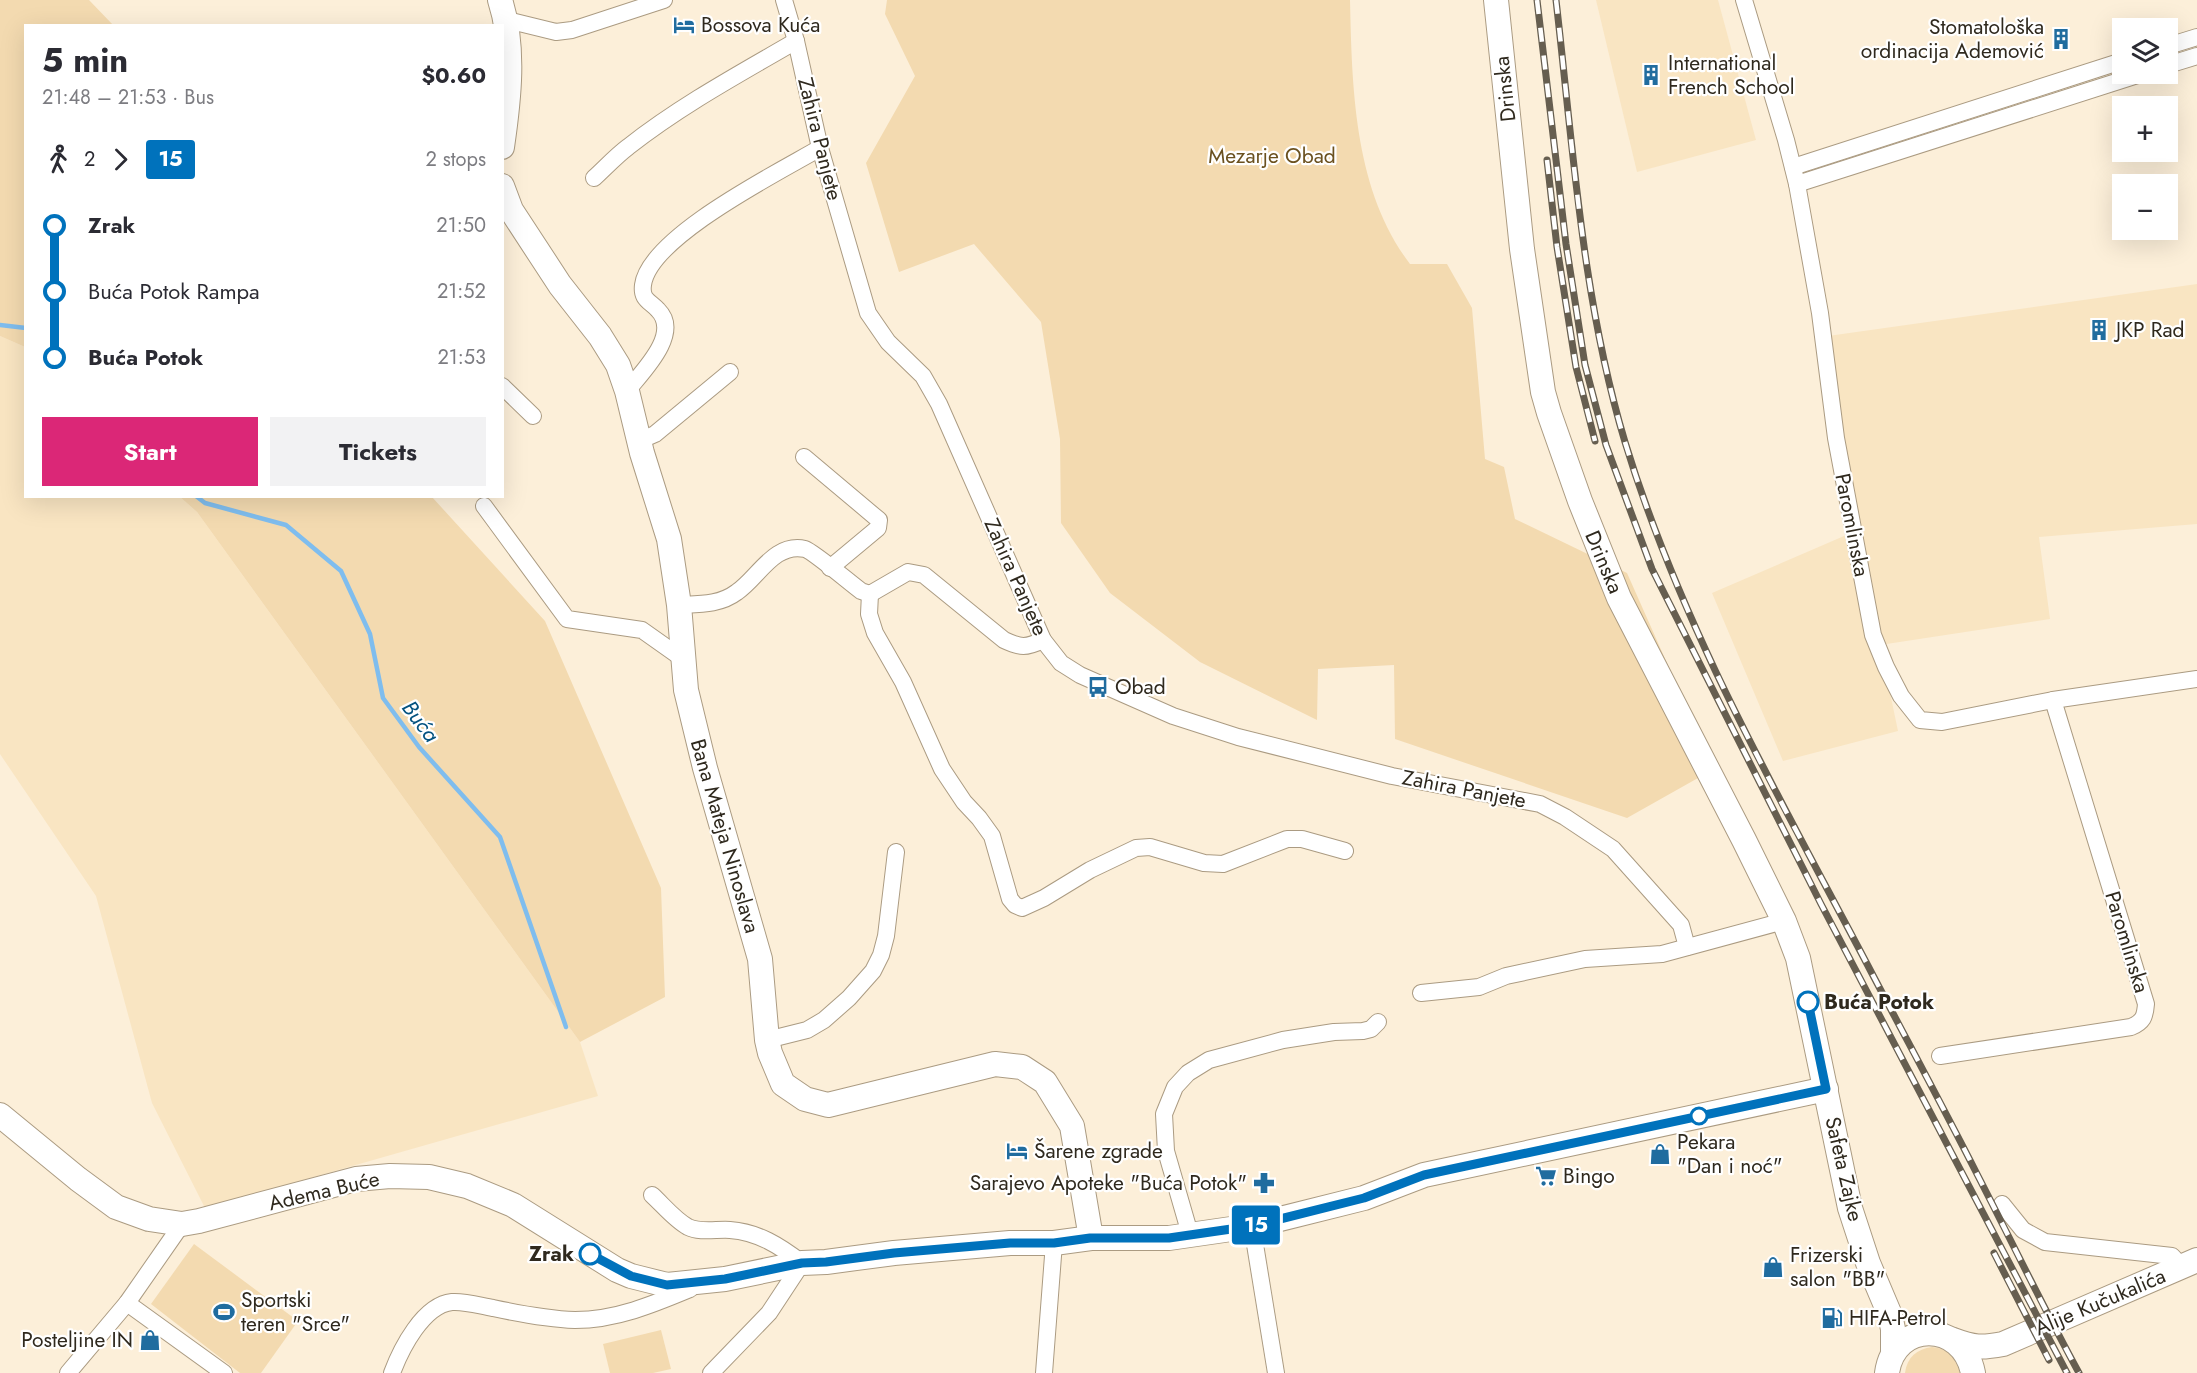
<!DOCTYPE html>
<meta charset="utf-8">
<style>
:root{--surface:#fff;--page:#f2f2f3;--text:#2b2b33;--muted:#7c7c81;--accent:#db2777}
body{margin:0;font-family:Jost,sans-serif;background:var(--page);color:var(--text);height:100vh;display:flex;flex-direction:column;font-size:22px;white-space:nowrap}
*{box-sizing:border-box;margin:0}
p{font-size:20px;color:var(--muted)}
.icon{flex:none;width:33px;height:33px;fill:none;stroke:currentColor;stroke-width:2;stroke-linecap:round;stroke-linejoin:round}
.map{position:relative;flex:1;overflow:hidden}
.sheet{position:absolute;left:24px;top:24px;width:480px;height:474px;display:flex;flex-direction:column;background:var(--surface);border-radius:0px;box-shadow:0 6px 24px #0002}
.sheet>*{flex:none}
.badge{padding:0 12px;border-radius:4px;font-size:21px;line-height:39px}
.controls{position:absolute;left:2112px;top:18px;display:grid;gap:12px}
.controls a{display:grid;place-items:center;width:66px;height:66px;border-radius:0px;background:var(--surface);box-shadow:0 6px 24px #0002;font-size:30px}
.map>.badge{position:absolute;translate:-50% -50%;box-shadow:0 0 0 3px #fff}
.legs{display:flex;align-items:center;gap:9px;height:66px;padding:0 18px;font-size:20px}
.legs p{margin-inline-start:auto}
.summary{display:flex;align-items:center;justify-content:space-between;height:102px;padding:0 18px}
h1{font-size:33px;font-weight:700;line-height:45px}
.button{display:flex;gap:12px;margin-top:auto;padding:12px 18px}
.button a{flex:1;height:69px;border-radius:0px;background:var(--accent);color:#fff;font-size:24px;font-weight:700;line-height:69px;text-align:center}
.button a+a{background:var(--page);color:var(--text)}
ul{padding:0 18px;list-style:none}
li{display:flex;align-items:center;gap:21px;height:66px;font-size:22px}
li i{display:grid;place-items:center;width:9px;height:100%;margin:0 8px;background:currentColor}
li i::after{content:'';width:15px;height:15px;margin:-8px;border:4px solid;border-radius:50%;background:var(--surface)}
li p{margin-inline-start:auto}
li:first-child i{background:linear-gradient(#0000 50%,currentColor 0)}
li:last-child i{background:linear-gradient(currentColor 50%,#0000 0)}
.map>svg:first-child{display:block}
.built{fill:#f9e5c2}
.green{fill:#f3dab0}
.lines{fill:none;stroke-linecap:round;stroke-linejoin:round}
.stream{stroke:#7fbdee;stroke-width:4.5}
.street-casing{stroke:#ab9b82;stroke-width:18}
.secondary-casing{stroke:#ab9b82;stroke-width:26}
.street{stroke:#fff;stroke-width:16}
.secondary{stroke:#fff;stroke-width:24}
.rail-casing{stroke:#665e50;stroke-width:7}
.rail{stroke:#fff;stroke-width:4.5;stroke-dasharray:14;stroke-linecap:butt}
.line-1-casing{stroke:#fff;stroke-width:14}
.line-1{stroke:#0072bc;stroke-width:9}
.stop-1-dot{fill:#fff;stroke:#0072bc;stroke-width:3}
.labels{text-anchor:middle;stroke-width:4.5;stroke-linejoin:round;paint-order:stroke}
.poi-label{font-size:21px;fill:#2f291e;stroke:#fff;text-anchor:start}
.street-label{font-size:21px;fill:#2f291e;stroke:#fff}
.park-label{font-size:21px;fill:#6b511f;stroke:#fff}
.stop-label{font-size:21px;font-weight:bold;fill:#2f291e;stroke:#fff;text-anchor:start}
.water-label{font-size:22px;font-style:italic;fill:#055380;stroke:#fff}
</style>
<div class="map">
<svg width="2197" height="1373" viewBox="0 0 2197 1373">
<rect width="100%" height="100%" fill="#fcefd9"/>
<g class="built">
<polygon points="1596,0 1718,0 1756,140 1637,172"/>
<polygon points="2197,284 2197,524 2039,537 2050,619 1880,645 1898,731 1783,761 1712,593 1851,533 1828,336"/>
<polygon points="0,336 25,347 26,496 180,497 197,512 580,1042 598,1096 205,1208 152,1103 96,896 0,754"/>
</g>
<g class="green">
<polygon points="0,0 89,0 113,25 26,26 25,347 0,336"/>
<path d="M887,0H1350C1352,89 1354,190 1410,264H1447L1472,308L1485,459L1504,467L1515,519L1627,573L1714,769L1627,818L1395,739L1394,665L1318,669L1317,720L1200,662L1110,593L1061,523L1060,439L1041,322L974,244L899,272L866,163L915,76L885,14Z"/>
<polygon points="180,497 432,497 545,621 661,888 665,997 580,1042 197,512"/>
<polygon points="194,1244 298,1321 261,1373 240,1373 151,1304"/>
<polygon points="661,1330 671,1369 653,1373 610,1373 603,1344"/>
<path d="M1932,1347C1949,1349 1955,1357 1960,1373H1905C1907,1357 1917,1349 1932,1347Z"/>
</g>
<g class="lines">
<g class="stream">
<polyline points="0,325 26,328"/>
<polyline points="196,496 205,503 286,525 341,571 370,634 383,698 419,747 500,837 566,1027"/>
</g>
<defs>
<g id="street">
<polyline points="784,0 796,41 820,148 868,313 888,342 923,376 939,404 1043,640 1061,663 1080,675 1173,716 1238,737 1392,776 1540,804 1565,817 1613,849 1681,925 1687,947"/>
<polyline points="1744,0 1786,140 1797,184 1820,313 1836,438 1873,635 1886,667 1901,696 1920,720 1942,722 2053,700 2197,679"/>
<polyline points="507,20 556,32 572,30 664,0"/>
<polyline points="2168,46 2197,37"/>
<polyline points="2168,65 2197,56"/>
<polyline points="1793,167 2122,61"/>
<path d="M594,178C605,168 616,156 628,147C680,106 739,74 796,41"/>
<polyline points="1797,184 2141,74"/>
<polyline points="502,386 533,416"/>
<path d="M627,391C641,373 682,334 658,310C650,301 641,300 643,285C649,237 779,172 820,148"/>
<polyline points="639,441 655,434 730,372"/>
<polyline points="804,457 879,520 878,528 830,568"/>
<polyline points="484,506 567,619 642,630 683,659"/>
<polyline points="870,594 869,614 875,633 903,682 942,769 964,802 979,818 992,836 1010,899 1015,905 1022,908 1044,898 1090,870 1136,848 1150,847 1204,863 1223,864 1287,839 1302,839 1345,851"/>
<path d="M679,605C699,604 720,605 737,592C758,578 774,542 805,549C814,552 850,583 861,591L870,594L908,572L924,575L1004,640C1021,648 1026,648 1043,640"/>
<polyline points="1421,993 1479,987 1506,976 1585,959 1662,954 1784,921"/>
<polyline points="767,1040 807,1030 824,1020 849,998 873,971 881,955 886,936 896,852"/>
<path d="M1940,1056L2131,1027C2143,1022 2145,1017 2146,1004L2053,700"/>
<path d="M652,1195C663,1205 675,1220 688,1227C700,1233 717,1229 730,1230C758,1232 780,1246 802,1263L769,1313L711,1373"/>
<polyline points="2002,1204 2023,1230 2045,1242 2172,1256 2182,1267"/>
<polyline points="1252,1226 1276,1373"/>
<polyline points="1190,1234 1166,1151 1164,1114 1175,1087 1188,1073 1209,1060 1283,1040 1334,1032 1363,1031 1371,1029 1378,1022"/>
<polyline points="127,1303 224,1373"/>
<polyline points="68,1373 127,1303 182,1224"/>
<path d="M392,1373C401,1349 423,1305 452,1302C465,1301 481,1306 493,1308C521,1314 547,1319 575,1320C616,1320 654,1304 690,1289"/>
<polyline points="1044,1373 1054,1243"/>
</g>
<g id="secondary">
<path d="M500,0C515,46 509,99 502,147"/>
<polyline points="1496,0 1522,249 1543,392 1549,413 1580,501 1619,598 1744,840 1784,921 1798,958 1850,1208 1868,1263 1890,1315 1893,1329 1893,1353"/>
<polyline points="502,186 511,210 560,285 600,336 618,365 627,391 642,453 669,539 679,605 686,690 705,768 760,959 767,1040 770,1053 783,1084 805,1099 828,1105 995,1064 1022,1067 1045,1082 1072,1126 1091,1238"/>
<polyline points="0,1115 78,1179 116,1207 149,1219 182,1224 199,1221 356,1179 390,1176 429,1177 467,1186 513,1205 617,1270 631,1276 667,1285 725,1279 802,1263 826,1262 894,1253 1010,1243 1054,1243 1091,1238 1169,1238 1252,1226 1364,1198 1424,1175 1826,1089"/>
<path d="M1953,1340C1974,1348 1982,1348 2003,1344L2197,1260"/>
<path d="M1887,1373C1894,1320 1963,1320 1973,1373"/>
</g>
</defs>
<use href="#street" class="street-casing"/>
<use href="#secondary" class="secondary-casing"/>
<use href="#street" class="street"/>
<use href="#secondary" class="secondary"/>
<defs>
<g id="rail">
<polyline points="1537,0 1566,244 1585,365 1606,445 1652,569 1821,904 2067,1373"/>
<path d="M1556,0C1573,147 1582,299 1625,442C1681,626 1777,793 1866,962C1903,1033 1941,1103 1977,1174C2011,1240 2043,1307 2079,1373"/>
<polyline points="1547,160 1557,247 1576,367 1595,441"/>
<polyline points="1994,1253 2049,1360"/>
</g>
</defs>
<use href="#rail" class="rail-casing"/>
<use href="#rail" class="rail"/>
</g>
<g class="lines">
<defs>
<polyline id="line-1" points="590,1254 631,1276 667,1285 725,1279 802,1263 826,1262 894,1253 1010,1243 1054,1243 1090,1238 1169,1238 1252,1226 1364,1198 1424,1175 1826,1089 1808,1002"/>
</defs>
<use href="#line-1" class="line-1-casing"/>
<use href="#line-1" class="line-1"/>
</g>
<defs>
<symbol id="hotel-bare" viewBox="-9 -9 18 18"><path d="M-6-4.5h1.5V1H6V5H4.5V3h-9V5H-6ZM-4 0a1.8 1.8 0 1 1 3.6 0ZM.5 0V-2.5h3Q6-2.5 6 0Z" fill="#206c9f" stroke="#fff" stroke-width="2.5" paint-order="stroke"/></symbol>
<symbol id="building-bare" viewBox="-9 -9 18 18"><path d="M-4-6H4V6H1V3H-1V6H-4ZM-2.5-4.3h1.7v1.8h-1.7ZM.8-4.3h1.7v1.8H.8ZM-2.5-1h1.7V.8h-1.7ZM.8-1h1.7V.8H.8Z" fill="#206c9f" stroke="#fff" stroke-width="2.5" paint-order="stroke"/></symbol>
<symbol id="bus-bare" viewBox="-9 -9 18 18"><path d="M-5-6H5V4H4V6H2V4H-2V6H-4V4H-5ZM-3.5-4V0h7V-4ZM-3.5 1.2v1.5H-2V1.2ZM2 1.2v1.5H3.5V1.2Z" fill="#206c9f" stroke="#fff" stroke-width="2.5" paint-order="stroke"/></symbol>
<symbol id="shop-bare" viewBox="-9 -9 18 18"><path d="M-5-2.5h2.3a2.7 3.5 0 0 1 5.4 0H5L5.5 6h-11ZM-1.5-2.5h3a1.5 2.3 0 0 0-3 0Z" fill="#206c9f" stroke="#fff" stroke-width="2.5" paint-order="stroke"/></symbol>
<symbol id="supermarket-bare" viewBox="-9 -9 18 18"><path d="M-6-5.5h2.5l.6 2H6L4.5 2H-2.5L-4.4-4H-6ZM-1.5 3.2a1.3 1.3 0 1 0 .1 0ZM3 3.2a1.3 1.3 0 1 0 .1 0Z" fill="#206c9f" stroke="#fff" stroke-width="2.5" paint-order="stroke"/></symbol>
<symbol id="pharmacy-bare" viewBox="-9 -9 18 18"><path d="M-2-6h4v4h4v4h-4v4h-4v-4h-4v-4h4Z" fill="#206c9f" stroke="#fff" stroke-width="2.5" paint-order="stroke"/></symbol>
<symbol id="stadium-bare" viewBox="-9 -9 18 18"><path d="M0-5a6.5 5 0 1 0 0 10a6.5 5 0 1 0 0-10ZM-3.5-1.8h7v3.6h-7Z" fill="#206c9f" stroke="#fff" stroke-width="2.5" paint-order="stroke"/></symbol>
<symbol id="fuel-bare" viewBox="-9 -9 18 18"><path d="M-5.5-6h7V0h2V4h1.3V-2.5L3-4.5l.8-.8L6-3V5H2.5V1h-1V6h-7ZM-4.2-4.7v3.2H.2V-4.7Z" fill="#206c9f" stroke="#fff" stroke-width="2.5" paint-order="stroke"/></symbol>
</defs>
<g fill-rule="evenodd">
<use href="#hotel-bare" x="669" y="10" width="30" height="30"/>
<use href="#building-bare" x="2046" y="24" width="30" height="30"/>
<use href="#building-bare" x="1636" y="60" width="30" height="30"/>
<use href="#building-bare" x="2084" y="315" width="30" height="30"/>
<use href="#bus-bare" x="1083" y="672" width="30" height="30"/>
<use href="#hotel-bare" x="1002" y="1136" width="30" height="30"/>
<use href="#shop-bare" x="1645" y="1139" width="30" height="30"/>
<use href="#supermarket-bare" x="1531" y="1161" width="30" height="30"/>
<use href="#pharmacy-bare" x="1249" y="1168" width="30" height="30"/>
<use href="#shop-bare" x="1758" y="1252" width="30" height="30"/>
<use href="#stadium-bare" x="209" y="1297" width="30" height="30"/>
<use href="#fuel-bare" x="1817" y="1303" width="30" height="30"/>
<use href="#shop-bare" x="135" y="1325" width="30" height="30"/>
</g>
<g class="stop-1-dot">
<circle cx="1808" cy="1002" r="10"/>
<circle cx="1699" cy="1116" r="8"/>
<circle cx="590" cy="1254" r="10"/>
</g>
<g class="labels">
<g class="poi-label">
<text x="701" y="32">Bossova Kuća</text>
<text x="2044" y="34" text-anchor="end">Stomatološka<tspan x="2044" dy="24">ordinacija Ademović</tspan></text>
<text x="1668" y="70">International<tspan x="1668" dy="24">French School</tspan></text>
<text x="2116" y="337">JKP Rad</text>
<text x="1115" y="694">Obad</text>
<text x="1677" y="1149">Pekara<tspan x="1677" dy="24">"Dan i noć"</tspan></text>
<text x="1034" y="1158">Šarene zgrade</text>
<text x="1563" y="1183">Bingo</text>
<text x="1247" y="1190" text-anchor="end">Sarajevo Apoteke "Buća Potok"</text>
<text x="1790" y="1262">Frizerski<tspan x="1790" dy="24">salon "BB"</tspan></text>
<text x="241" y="1307">Sportski<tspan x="241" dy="24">teren "Srce"</tspan></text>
<text x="1849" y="1325">HIFA-Petrol</text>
<text x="133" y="1347" text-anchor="end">Posteljine IN</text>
</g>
<g class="street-label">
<text transform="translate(1505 89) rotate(-96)" y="7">Drinska</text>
<text transform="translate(820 139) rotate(76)" y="7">Zahira Panjete</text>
<text transform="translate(1852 525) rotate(79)" y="7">Paromlinska</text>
<text transform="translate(1604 562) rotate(67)" y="7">Drinska</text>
<text transform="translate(1016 577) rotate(66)" y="7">Zahira Panjete</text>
<text transform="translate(1464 789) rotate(11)" y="7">Zahira Panjete</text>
<text transform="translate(725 836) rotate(74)" y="7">Bana Mateja Ninoslava</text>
<text transform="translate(2127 942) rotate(73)" y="7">Paromlinska</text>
<text transform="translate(1844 1169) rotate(77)" y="7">Safeta Zajke</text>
<text transform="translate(324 1191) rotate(-13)" y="7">Adema Buće</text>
<text transform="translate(2100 1302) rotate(-23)" y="7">Alije Kučukalića</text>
</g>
<g class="park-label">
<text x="1272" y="163">Mezarje Obad</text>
</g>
<g class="stop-label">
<text x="1824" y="1009">Buća Potok</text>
<text x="574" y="1261" text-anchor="end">Zrak</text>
</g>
<g class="water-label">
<text transform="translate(421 721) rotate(53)" y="8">Buća</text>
</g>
</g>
</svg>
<div class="controls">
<a><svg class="icon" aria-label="layers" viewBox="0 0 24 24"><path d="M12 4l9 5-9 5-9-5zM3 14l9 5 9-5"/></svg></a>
<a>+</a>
<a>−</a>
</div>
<b class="badge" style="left:1256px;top:1225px;background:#0072bc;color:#fff">15</b>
<section class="sheet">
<div class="summary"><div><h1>5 min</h1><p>21:48 – 21:53 · Bus</p></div><b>$0.60</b></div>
<div class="legs"><svg class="icon" aria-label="walk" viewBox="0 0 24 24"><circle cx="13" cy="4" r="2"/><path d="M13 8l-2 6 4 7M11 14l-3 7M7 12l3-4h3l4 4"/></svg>2<svg class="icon" aria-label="forward" viewBox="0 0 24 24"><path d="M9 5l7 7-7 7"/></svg><b class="badge" style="background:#0072bc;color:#fff">15</b><p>2 stops</p></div>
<ul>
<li><i style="color:#0072bc"></i><b>Zrak</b><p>21:50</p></li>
<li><i style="color:#0072bc"></i><span>Buća Potok Rampa</span><p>21:52</p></li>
<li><i style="color:#0072bc"></i><b>Buća Potok</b><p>21:53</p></li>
</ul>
<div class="button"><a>Start</a><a>Tickets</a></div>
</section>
</div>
